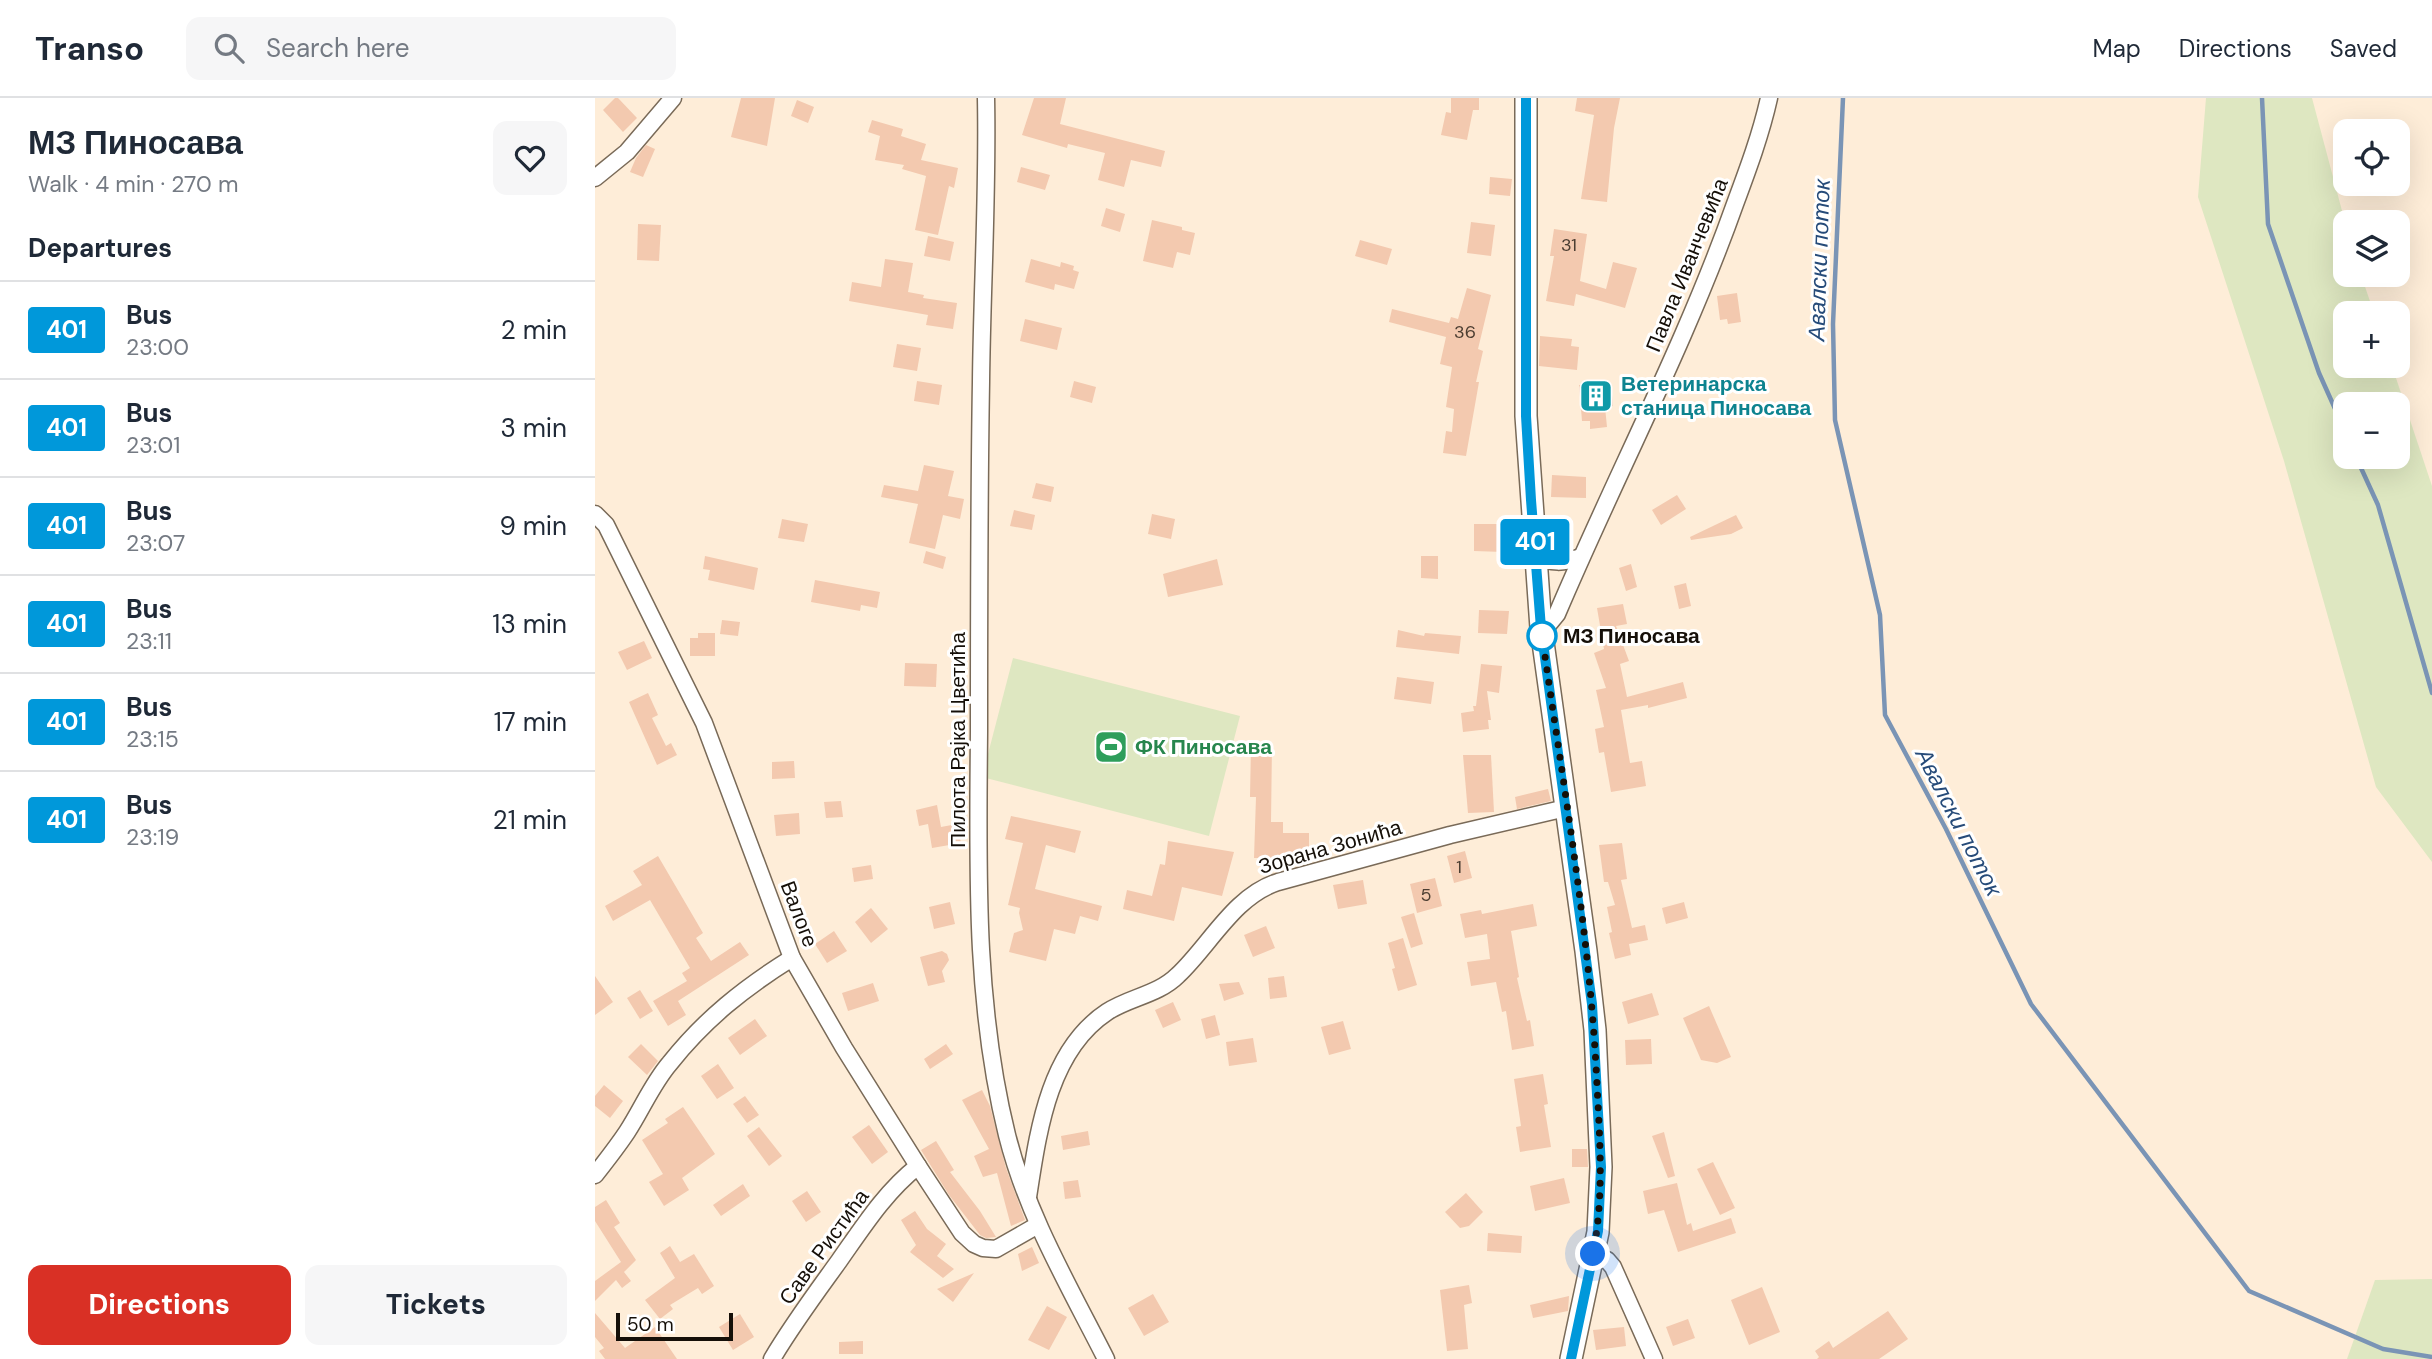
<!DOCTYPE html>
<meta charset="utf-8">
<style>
:root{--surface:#fff;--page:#f6f6f7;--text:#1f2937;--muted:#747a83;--line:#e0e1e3;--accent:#d93025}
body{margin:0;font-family:"DM Sans",sans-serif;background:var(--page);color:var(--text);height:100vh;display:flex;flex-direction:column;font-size:26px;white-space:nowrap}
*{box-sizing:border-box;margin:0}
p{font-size:23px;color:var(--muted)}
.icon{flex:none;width:38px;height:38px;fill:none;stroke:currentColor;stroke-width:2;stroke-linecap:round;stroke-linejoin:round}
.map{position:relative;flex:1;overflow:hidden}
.drawer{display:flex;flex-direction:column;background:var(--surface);width:595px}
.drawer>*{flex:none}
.badge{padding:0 14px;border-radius:5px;font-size:24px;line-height:46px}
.controls{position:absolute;left:1738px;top:21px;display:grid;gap:14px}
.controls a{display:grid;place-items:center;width:77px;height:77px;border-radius:14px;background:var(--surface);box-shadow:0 7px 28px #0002;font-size:35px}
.scale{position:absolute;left:21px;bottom:18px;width:117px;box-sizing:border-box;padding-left:7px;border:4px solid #150f08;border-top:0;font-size:19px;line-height:24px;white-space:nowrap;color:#150f08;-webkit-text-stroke:5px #fff;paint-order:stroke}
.you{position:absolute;width:35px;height:35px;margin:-18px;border:5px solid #fff;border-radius:50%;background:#1a73e8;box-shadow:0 0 0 10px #1a73e833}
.map>.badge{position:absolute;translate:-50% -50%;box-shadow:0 0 0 4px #fff}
h2{padding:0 28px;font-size:26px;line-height:63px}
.round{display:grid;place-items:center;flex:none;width:74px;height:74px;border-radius:14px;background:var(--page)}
.summary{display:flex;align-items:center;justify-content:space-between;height:119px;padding:0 28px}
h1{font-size:33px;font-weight:700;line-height:52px}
.primary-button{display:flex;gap:14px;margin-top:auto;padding:14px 28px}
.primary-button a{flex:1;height:80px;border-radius:14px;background:var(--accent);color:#fff;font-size:28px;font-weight:700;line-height:80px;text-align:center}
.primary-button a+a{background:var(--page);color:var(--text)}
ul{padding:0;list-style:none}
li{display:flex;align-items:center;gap:21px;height:98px;padding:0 28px;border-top:2px solid var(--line)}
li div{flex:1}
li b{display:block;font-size:26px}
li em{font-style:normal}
li .badge{min-width:77px;font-weight:700;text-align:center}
header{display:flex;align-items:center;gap:42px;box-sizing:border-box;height:98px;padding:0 35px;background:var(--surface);border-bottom:2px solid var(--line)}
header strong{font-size:33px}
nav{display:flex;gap:38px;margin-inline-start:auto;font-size:24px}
.search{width:490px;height:63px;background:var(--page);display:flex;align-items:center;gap:18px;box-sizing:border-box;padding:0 24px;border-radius:14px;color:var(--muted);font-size:26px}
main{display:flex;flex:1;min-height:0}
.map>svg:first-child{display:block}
.green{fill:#dee7c1;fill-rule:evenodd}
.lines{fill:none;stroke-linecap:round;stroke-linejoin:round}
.stream{stroke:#7a94b5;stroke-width:4.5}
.building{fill:#f3c9af}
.minor-casing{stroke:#796a58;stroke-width:19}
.tertiary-casing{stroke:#796a58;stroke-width:24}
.minor{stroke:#fff;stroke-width:16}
.tertiary{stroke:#fff;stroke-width:21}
.line-casing{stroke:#fff;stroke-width:16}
.line{stroke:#0098da;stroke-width:10}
.walk{stroke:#150f08;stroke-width:7;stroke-dasharray:0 12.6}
.stop-dot{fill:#fff;stroke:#0098da;stroke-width:3.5}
.labels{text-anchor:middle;stroke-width:6;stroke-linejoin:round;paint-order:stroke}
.number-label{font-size:18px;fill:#4c3e32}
.street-label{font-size:21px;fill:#150f08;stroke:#fff}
.culture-label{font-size:21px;font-weight:bold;fill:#0d838f;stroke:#fff;text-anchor:start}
.stop-label{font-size:21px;font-weight:bold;fill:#150f08;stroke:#fff;text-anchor:start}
.leisure-label{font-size:21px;font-weight:bold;fill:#27864d;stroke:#fff;text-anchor:start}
.water-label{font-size:23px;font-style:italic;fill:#264b79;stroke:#fff}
</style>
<header>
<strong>Transo</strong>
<div class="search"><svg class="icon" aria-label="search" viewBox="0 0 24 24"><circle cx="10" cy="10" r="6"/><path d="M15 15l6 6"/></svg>Search here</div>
<nav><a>Map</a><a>Directions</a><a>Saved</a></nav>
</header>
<main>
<section class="drawer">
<div class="summary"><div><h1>МЗ Пиносава</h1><p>Walk · 4 min · 270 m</p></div><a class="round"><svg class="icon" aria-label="heart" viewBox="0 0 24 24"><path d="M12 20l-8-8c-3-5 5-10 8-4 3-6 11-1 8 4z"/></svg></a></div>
<h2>Departures</h2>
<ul>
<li><span class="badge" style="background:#0098da;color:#fff">401</span><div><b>Bus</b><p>23:00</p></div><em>2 min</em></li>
<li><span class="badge" style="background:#0098da;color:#fff">401</span><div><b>Bus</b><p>23:01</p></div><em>3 min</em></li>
<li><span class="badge" style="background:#0098da;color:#fff">401</span><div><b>Bus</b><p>23:07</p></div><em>9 min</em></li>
<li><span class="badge" style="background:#0098da;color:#fff">401</span><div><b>Bus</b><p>23:11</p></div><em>13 min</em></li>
<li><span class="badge" style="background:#0098da;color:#fff">401</span><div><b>Bus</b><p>23:15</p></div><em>17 min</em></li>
<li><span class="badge" style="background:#0098da;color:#fff">401</span><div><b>Bus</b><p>23:19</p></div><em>21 min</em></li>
</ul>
<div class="primary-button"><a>Directions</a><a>Tickets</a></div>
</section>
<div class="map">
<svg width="1837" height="1261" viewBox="0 0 1837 1261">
<rect width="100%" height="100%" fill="#feedd8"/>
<g class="green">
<path d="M1611,0H1717L1750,124V177H1766L1779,215H1750V268H1797L1837,388V764L1781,689L1689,363L1603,99ZM1750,306H1802V359H1750Z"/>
<polygon points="418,560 645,618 614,738 387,679"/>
<polygon points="1837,1181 1837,1261 1752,1261 1780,1182"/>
</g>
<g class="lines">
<g class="stream">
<polyline points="1248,0 1238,226 1240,322 1285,517 1290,617 1351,731 1436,906 1654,1193 1788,1251 1837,1259"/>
<polyline points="1667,0 1673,126 1724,275 1750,333"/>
<polyline points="1761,359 1783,407 1837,595"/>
</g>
</g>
<g class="building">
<polygon points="20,0 23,0 42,20 28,34 8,12"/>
<polygon points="146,0 180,0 172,48 136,39"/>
<polygon points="439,0 471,0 465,26 570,53 566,69 536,62 529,89 503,82 510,55 473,46 472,50 427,37"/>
<polygon points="856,0 884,0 884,12 878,12 872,42 846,37 851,14 856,15"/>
<polygon points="982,0 1025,0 1019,30 1012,104 986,101 999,17 980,13"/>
<polygon points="202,2 219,9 213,25 196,18"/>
<polygon points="277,22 308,31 306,38 331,46 326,62 363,70 359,90 354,88 343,137 320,132 331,78 307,71 309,67 280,62 285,38 273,34"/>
<polygon points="51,47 60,51 48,79 35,74 41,60"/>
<polygon points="426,69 455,77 450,92 422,84"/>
<polygon points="895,79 917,81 915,98 894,96"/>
<polygon points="511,110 530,116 525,134 506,128"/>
<polygon points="557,122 587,129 587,132 600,135 595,157 582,154 578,170 548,163"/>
<polygon points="876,124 900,127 896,158 872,155"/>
<polygon points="43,126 66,127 64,163 42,162"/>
<polygon points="959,131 992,136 985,183 1011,191 1018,164 1042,170 1030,210 981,196 979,208 951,203 959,158 955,158"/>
<polygon points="333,138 359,144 355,163 329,158"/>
<polygon points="765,142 797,151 792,167 760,158"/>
<polygon points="290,161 318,165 313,194 329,197 328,200 362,205 358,231 331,227 333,217 254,203 257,184 286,189"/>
<polygon points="436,161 465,169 466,164 479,168 478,172 484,174 479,191 460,186 459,192 430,184"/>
<polygon points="872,190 896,197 883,251 888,253 881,284 884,284 871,358 848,355 851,333 857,334 859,311 851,309 857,269 845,266 851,239 794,224 797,211 854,225 856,219 863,221"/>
<polygon points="1142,195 1146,224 1133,226 1132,221 1125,222 1122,198"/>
<polygon points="430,221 467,230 462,252 425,243"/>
<polygon points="945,238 977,241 976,248 984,249 982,272 944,268"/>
<polygon points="302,246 326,250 322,273 298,269"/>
<polygon points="322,283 347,287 344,307 319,303"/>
<polygon points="479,283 501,289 497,305 475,299"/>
<polygon points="1016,285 1018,308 1010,309 1012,329 995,331 995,323 987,323 984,287"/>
<polygon points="329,367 359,373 353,398 369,401 365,421 348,417 340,451 314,445 323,406 286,399 289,387 323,393"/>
<polygon points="957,377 991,379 991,400 956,399"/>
<polygon points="441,385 459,389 456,404 437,400"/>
<polygon points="1082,397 1091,411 1066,427 1057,412"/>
<polygon points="419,412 440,417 437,432 415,428"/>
<polygon points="557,416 580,421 576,441 553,436"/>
<polygon points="1141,417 1148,430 1136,436 1096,442 1095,439"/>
<polygon points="187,421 213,426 209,444 183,440"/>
<polygon points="879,426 909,426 908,454 879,453"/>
<polygon points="331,453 351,459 348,471 328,465"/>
<polygon points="110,458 163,470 159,492 113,482 115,472 108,471"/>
<polygon points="826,458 843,458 843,481 826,480"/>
<polygon points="622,461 628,487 573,499 568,476"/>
<polygon points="1036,466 1042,489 1031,493 1024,470"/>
<polygon points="220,482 285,494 282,510 266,507 265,513 216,504"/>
<polygon points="1091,485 1096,508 1084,511 1079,488"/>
<polygon points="1028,506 1032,526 1021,528 1034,563 1025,566 1032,599 1088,584 1092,600 1053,610 1053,607 1026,612 1035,665 1047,663 1051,688 1016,694 1009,654 1004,655 1000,631 1009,629 1001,592 1011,590 999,555 1009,551 1002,510"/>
<polygon points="884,512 914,513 912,536 883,535"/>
<polygon points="127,522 145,524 143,538 125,536"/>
<polygon points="803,532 829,538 830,535 866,538 864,556 801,549"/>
<polygon points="103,535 120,535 120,558 95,558 95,540 103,540"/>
<polygon points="49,543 57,560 32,572 23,554"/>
<polygon points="310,565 342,566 341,589 309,588"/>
<polygon points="886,566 907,568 904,595 892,593 896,622 893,622 894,631 868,634 866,615 879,613 878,608 881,608"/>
<polygon points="802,579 839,584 836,606 799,601"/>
<polygon points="53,595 63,617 57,620 71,648 76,645 82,657 62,667 34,604"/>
<polygon points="656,646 677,646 676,724 688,724 688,735 714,735 714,756 688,757 688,760 659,760 661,699 655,699"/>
<polygon points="868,657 896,657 899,714 873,715"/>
<polygon points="199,663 200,680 177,681 177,664"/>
<polygon points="953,691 956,703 922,711 920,699"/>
<polygon points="246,703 248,719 231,720 229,704"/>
<polygon points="342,707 346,729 362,726 366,745 337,750 333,726 324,728 321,712"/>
<polygon points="204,715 205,736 181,738 179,717"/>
<polygon points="416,718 486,733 480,755 451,747 440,791 507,808 503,823 485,818 480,836 459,831 451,863 414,854 419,835 428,832 424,815 425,810 413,807 428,745 410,741"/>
<polygon points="573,743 639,754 627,798 587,789 579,823 528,811 532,792 557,798 565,766 570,767"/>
<polygon points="1027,745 1032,781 1026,782 1037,830 1050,827 1053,842 1034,846 1036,857 1020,861 1014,835 1017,834 1012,809 1020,807 1013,784 1009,784 1004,747"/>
<polygon points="870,753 877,780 859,785 852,758"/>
<polygon points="63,758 108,835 101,840 116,863 145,844 154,857 83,903 91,917 73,928 58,903 92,883 87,875 95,870 55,802 18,823 10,808 47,787 38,773"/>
<polygon points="276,767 278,781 259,784 257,770"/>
<polygon points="840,780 847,808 822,815 815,786"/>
<polygon points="768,782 772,806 743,811 738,787"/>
<polygon points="355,804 360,826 339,831 334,809"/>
<polygon points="1089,804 1093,820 1071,826 1067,810"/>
<polygon points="938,806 942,828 916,833 924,879 922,880 932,923 935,922 939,948 917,952 911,913 907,914 901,884 876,888 872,864 895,861 892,836 870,840 865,816 886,812 887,816"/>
<polygon points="276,810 293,831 276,845 260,824"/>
<polygon points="819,815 828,846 816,850 806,819"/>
<polygon points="671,828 680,850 658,859 649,837"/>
<polygon points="239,833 252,853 232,865 220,846"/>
<polygon points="808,840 822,887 803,893 797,871 800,870 793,845"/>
<polygon points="347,853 352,856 354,862 347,873 350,884 333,888 325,859"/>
<polygon points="0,878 18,904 0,917"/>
<polygon points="689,878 692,899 675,901 673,880"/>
<polygon points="644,884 649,896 629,903 624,886"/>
<polygon points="278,885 284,903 253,913 247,895"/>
<polygon points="45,892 58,913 45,921 32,900"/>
<polygon points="1057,895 1064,917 1033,926 1027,904"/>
<polygon points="578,904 586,922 568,930 560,912"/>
<polygon points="1114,908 1136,959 1122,965 1106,962 1088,920"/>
<polygon points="620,917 625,937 611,941 606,921"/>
<polygon points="160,921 172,938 145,957 133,940"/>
<polygon points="748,923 756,951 734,957 726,929"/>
<polygon points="658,940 662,964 634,968 631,944"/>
<polygon points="1056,941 1057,966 1031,967 1030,942"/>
<polygon points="46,946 63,963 52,977 33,959"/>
<polygon points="351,946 358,956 335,971 329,961"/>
<polygon points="123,966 139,990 122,1001 106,978"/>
<polygon points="948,976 953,1006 949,1007 956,1049 925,1054 921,1029 926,1028 919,981"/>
<polygon points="9,987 28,1003 15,1020 0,1008 0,998"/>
<polygon points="387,992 395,1008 411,1070 430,1122 416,1128 402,1075 388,1079 379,1058 394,1051 367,1002"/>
<polygon points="150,998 164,1017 152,1025 138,1006"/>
<polygon points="88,1009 120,1056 87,1080 94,1092 69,1108 54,1084 68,1076 47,1042 73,1025 70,1021"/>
<polygon points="274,1027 293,1054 277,1066 257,1039"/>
<polygon points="164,1029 187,1058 174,1068 152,1038"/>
<polygon points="493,1033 495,1047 468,1052 466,1038"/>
<polygon points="1069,1034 1080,1078 1073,1080 1057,1038"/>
<polygon points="341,1043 359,1072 355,1074 385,1113 401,1139 391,1140 385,1137 354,1097 326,1052"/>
<polygon points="977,1051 992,1051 993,1069 977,1069"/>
<polygon points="1118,1064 1140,1110 1125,1117 1102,1071"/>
<polygon points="969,1080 975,1105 940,1113 935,1088"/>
<polygon points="483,1082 486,1099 470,1101 468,1084"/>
<polygon points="1082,1085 1092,1127 1096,1125 1098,1133 1136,1120 1141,1135 1083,1154 1069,1112 1053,1116 1048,1093"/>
<polygon points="148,1086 155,1098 126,1118 118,1107"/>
<polygon points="212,1093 226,1114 211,1124 197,1103"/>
<polygon points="871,1095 888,1114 874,1128 865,1130 850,1114"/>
<polygon points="11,1102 25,1125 19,1129 41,1162 29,1174 36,1183 27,1190 21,1182 0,1203 0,1183 26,1164 0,1123 0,1109"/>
<polygon points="320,1113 332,1131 351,1146 342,1158 359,1171 348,1180 315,1154 321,1147 306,1122"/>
<polygon points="893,1135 927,1138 926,1155 892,1153"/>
<polygon points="75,1148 85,1164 99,1156 119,1188 107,1196 103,1190 75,1207 78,1211 65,1221 50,1202 80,1180 65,1155"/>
<polygon points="437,1149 444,1165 427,1173 423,1156"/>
<polygon points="379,1175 358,1204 342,1191"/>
<polygon points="874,1187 877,1205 869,1207 873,1251 852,1253 845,1192"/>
<polygon points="1167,1189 1185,1234 1154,1247 1136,1202"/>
<polygon points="558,1196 574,1224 549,1238 533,1210"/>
<polygon points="974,1198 973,1213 938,1220 935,1207"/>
<polygon points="452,1208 472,1219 454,1252 433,1242"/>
<polygon points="1293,1213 1313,1241 1284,1261 1222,1261 1224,1259 1220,1253 1234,1243 1238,1250"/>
<polygon points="0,1215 30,1250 60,1229 82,1261 10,1261 4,1253 9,1250 0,1239"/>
<polygon points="145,1216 159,1239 138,1252 124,1229"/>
<polygon points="1093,1221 1100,1240 1078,1248 1071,1229"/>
<polygon points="1029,1229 1031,1248 1001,1252 998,1232"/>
<polygon points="268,1243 268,1256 244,1256 244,1244"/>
</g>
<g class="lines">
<defs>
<g id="minor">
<path d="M391,0C393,95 387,189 386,284C384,400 384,517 384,633C383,769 379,904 412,1037C432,1117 474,1188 511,1261"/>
<polyline points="0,80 32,54 78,0"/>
<polyline points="0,416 11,427 109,625 197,860 249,950 323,1068 367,1135 379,1146 388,1150 401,1151 443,1127"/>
<path d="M940,457C956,466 969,465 986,459"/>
<path d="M946,530L953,527L962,516C1020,379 1090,247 1140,106C1153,71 1166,36 1174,0"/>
<path d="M0,1077C11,1063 22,1049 32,1034C47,1011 57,986 75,965C110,921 149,890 197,860"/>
<path d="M433,1099C443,1035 453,953 512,914C535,899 563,897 583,877C615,847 639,798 683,784L855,737L971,710"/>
<polyline points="998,1156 1012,1162 1018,1169 1059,1261"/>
<path d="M177,1261C197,1227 221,1195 244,1163C268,1129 290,1094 323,1068"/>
</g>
<polyline id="tertiary" points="931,0 931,318 946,530 991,853 1000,932 1006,1069 1003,1134 976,1261"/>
</defs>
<use href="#minor" class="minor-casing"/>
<use href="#tertiary" class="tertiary-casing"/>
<use href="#minor" class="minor"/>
<use href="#tertiary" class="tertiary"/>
</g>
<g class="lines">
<defs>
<polyline id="line" points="931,0 931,318 936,402 946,530 997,906 1006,1069 1003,1133 976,1261"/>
</defs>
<use href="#line" class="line-casing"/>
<use href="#line" class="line"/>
<path class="walk" d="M947,538L946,530C967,681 995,834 1002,987C1005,1044 1009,1100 998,1156"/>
</g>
<defs>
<symbol id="building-square" viewBox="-11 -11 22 22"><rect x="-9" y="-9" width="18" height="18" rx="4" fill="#0f9aa8" stroke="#fff"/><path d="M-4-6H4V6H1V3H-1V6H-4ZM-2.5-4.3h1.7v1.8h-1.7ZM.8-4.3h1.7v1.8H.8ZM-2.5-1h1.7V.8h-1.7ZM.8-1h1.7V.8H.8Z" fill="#fff"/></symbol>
<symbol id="stadium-square" viewBox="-11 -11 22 22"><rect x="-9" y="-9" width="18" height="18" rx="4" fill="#2e9e5b" stroke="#fff"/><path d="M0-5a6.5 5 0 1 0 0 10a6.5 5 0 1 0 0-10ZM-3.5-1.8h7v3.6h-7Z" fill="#fff"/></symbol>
</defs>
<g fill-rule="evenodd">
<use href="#building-square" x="982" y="279" width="38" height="38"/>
<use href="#stadium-square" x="497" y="630" width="38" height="38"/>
</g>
<circle class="stop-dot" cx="947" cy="538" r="14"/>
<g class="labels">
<g class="number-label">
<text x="974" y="153">31</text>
<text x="870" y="240">36</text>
<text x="864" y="775">1</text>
<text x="831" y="803">5</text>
</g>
<g class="street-label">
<text transform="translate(1092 167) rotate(-68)" y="7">Павла Иванчевића</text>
<text transform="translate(363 642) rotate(-90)" y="7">Пилота Рајка Цветића</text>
<text transform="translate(735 749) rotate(-16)" y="7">Зорана Зонића</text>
<text transform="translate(204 816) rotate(69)" y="7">Валоге</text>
<text transform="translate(229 1149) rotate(-54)" y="7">Саве Ристића</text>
</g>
<g class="culture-label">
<text x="1026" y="293">Ветеринарска<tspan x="1026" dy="24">станица Пиносава</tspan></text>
</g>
<g class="stop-label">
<text x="968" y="545">МЗ Пиносава</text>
</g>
<g class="leisure-label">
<text x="540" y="656">ФК Пиносава</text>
</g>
<g class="water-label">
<text transform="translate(1224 162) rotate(-88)" y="8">Авалски поток</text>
<text transform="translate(1364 724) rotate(63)" y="8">Авалски поток</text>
</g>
</g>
</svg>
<div class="controls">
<a><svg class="icon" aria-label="locate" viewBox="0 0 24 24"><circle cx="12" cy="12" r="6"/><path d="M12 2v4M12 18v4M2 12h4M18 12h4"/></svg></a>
<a><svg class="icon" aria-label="layers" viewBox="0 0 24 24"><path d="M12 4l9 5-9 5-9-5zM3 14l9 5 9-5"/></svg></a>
<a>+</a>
<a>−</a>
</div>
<div class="scale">50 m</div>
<div class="you" style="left:998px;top:1156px"></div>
<b class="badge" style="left:940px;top:444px;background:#0098da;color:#fff">401</b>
</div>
</main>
